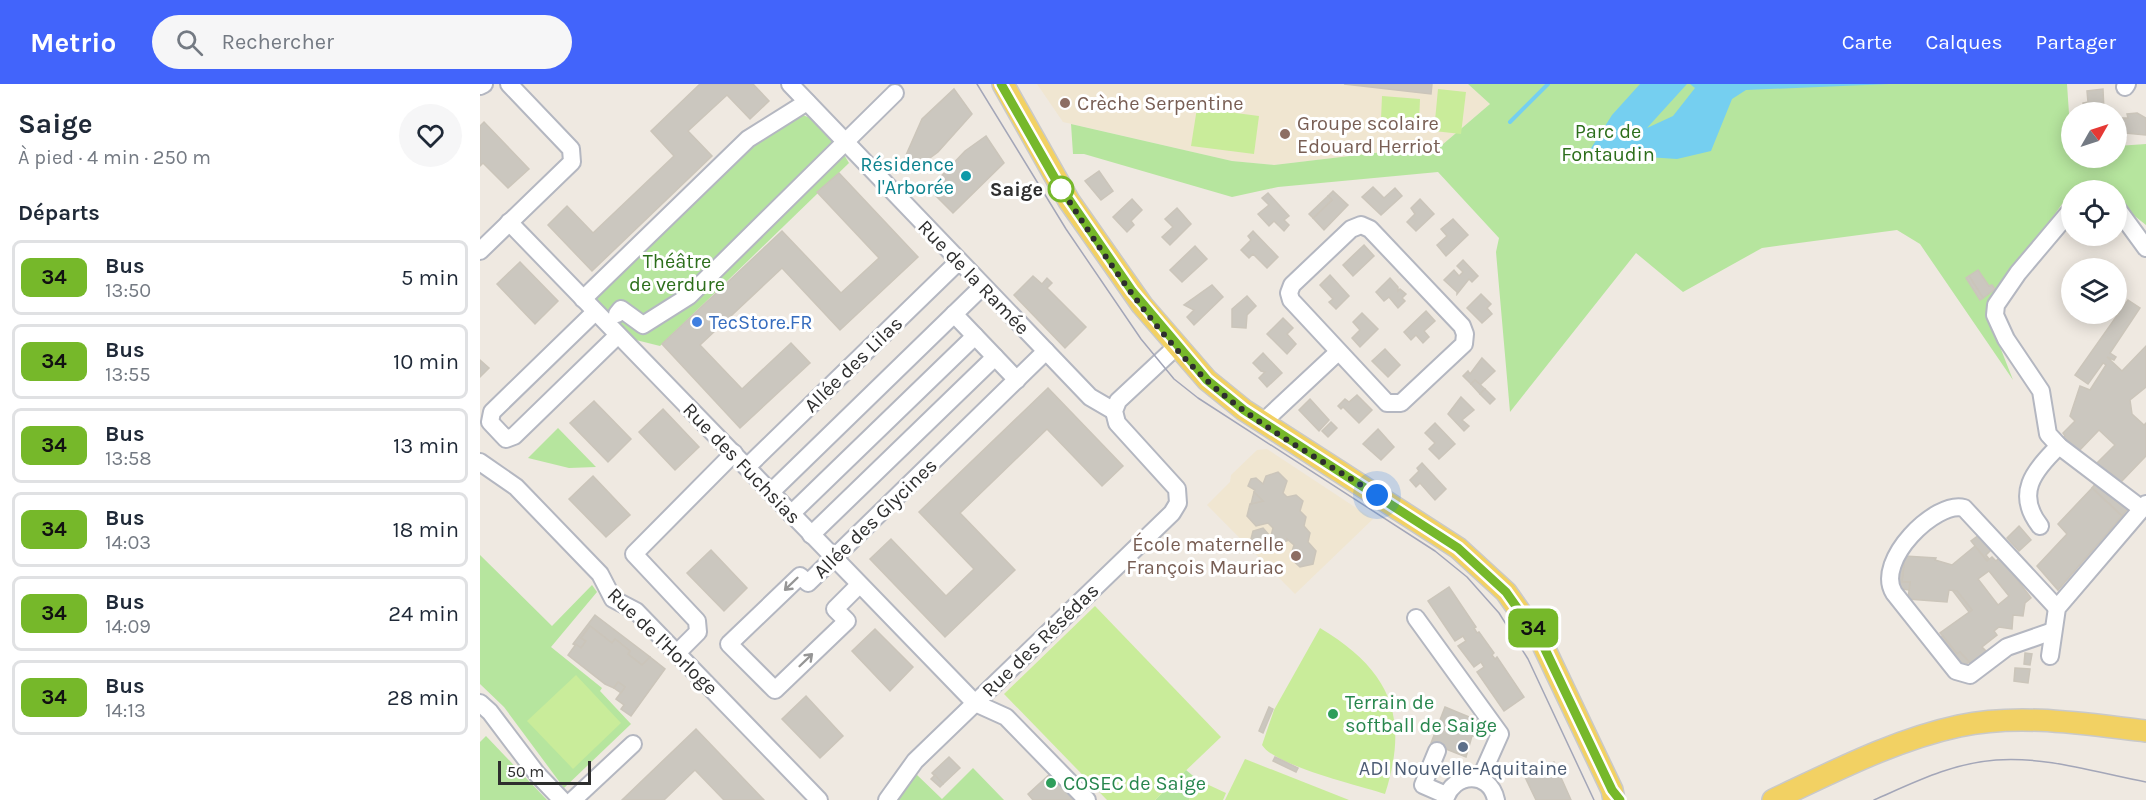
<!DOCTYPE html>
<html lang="fr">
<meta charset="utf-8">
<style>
:root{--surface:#fff;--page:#f6f6f7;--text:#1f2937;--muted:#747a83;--line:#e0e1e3;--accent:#4264fb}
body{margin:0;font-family:Karla,sans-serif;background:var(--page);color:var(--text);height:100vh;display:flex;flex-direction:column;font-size:22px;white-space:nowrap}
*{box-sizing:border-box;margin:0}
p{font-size:20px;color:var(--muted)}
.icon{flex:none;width:33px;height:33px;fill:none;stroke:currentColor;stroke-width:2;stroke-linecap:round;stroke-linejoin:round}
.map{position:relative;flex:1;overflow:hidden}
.drawer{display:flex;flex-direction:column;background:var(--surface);width:480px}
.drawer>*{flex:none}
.badge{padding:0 12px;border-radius:9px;font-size:21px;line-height:39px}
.needle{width:39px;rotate:51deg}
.controls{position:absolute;left:1581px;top:18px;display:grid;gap:12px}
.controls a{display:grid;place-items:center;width:66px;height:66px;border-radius:50%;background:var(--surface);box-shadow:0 3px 15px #0003;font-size:30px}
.scale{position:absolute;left:18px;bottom:15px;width:93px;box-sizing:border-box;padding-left:6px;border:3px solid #2e2e2e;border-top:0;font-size:16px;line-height:21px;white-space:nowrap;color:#2e2e2e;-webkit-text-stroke:4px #fff;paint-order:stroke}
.you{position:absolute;width:30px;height:30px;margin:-15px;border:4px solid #fff;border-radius:50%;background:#1a73e8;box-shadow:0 0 0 9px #1a73e833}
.map>.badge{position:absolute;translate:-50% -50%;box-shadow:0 0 0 3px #fff}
h2{padding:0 18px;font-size:22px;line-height:54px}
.round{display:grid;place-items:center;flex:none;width:63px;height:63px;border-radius:32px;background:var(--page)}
.head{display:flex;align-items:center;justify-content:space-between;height:102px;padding:0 18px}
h1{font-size:28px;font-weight:700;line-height:45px}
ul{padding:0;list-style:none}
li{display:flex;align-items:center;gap:18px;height:75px;margin:0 12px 9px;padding:0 6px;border:3px solid var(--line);border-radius:9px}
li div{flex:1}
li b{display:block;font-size:22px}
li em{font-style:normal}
li .badge{min-width:66px;font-weight:700;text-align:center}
header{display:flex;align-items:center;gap:36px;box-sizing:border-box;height:84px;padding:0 30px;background:var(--accent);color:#fff}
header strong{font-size:28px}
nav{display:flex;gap:33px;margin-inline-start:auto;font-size:21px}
.search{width:420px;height:54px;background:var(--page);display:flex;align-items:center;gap:15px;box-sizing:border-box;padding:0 21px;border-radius:33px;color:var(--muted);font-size:22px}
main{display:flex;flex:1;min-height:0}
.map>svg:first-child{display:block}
.education{fill:#f0e6d1}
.green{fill:#b6e59e}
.pitch{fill:#c9ec9a}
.water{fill:#75cff0}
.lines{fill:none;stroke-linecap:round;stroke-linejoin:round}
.stream{stroke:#75cff0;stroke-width:4}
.building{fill:#cbc7bf;stroke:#cbc5ba;stroke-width:1.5;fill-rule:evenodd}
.minor-casing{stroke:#b4b7c1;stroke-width:20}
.major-casing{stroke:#c9c9c9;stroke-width:24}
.minor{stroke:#fff;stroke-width:16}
.major{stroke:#f2d163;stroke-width:21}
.tram{stroke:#a3a6b8;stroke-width:1.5}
.oneway{stroke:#969696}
.line-casing{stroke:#fff;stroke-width:14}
.line{stroke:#76b82a;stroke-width:9}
.walk{stroke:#2e2e2e;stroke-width:6;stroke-dasharray:0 10.8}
.education-dot{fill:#8d6e63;stroke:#fff;stroke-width:2}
.culture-dot{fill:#0f9aa8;stroke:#fff;stroke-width:2}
.stop-dot{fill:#fff;stroke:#76b82a;stroke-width:3}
.shop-dot{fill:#3f7fe0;stroke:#fff;stroke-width:2}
.leisure-dot{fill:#2e9e5b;stroke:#fff;stroke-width:2}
.service-dot{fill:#5c6f8a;stroke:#fff;stroke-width:2}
.labels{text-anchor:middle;stroke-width:6;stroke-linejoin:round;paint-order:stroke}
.education-label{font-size:20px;fill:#785e54;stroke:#fff;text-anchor:start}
.park-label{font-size:20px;fill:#2c6e1b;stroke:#fff}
.culture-label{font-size:20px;fill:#0d838f;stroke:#fff;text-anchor:end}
.stop-label{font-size:20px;font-weight:bold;fill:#2e2e2e;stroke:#fff;text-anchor:end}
.street-label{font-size:20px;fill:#2e2e2e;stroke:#fff}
.shop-label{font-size:20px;fill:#366cbe;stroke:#fff;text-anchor:start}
.leisure-label{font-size:20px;fill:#27864d;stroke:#fff;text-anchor:start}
.service-label{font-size:20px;fill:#4e5e75;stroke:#fff}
</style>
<header>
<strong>Metrio</strong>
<div class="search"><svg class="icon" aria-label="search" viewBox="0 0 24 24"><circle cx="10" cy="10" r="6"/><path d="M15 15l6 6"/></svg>Rechercher</div>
<nav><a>Carte</a><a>Calques</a><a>Partager</a></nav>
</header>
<main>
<section class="drawer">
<div class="head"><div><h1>Saige</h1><p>À pied · 4 min · 250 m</p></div><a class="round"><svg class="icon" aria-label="heart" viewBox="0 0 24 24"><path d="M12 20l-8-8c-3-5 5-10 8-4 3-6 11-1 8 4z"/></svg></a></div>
<h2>Départs</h2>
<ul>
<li><span class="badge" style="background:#76b82a;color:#111">34</span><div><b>Bus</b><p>13:50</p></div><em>5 min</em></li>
<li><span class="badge" style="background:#76b82a;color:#111">34</span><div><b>Bus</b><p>13:55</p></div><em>10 min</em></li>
<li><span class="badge" style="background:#76b82a;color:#111">34</span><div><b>Bus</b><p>13:58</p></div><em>13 min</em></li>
<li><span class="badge" style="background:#76b82a;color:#111">34</span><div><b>Bus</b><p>14:03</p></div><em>18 min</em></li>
<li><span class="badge" style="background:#76b82a;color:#111">34</span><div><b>Bus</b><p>14:09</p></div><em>24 min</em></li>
<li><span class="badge" style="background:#76b82a;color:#111">34</span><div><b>Bus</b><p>14:13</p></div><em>28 min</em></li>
</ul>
</section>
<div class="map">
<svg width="1666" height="716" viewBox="0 0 1666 716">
<rect width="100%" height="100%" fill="#efe9e1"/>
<g class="education">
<polygon points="557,0 988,0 1010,20 962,61 794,81 752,77 583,38"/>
<polygon points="787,365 893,435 815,510 727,421 750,398 751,391 777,366"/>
</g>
<g class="green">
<polygon points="988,0 1587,0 1592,74 1636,74 1637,62 1666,60 1666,141 1637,118 1636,106 1592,106 1591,118 1582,120 1506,227 1533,296 1440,160 1417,146 1282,164 1203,208 1156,169 1030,328 1016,168 1019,154 958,88 798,103 752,113 604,70 593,70 591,40 752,77 794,81 962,61 1010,20"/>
<path d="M322,31C343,36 358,60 369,79L180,262L148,254L111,213L272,58L307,35Z"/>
<polygon points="78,344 116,383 89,384 48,374"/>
<polygon points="0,471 72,542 112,501 117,508 71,563 122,604 120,607 151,640 84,704 24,623 0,600"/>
<polygon points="6,652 67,716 0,716 0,658"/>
<polygon points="493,684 524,716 409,716 436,690 462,715"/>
<polygon points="706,686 718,696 709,716 675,716"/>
</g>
<g class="pitch">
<polygon points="958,5 986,8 981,50 954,47"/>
<polygon points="902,12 940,15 939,39 901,35"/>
<polygon points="717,24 779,32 774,70 711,62"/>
<polygon points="615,522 741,653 675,716 627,716 524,610"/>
<path d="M840,544C910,586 930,632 905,710C878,701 795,682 782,661L794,626Z"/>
<polygon points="96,591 141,639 93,685 47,637"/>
<polygon points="765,675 869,716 745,716"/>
<polygon points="718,696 746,709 743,716 709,716"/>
</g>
<polygon class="water" points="1160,0 1207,0 1167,44 1193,32 1215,4 1210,0 1409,0 1266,6 1252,15 1231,67 1197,75 1108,69 1132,31"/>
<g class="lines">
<polyline class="stream" points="1030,38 1068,0"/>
</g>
<g class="building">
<polygon points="220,0 273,0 289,17 270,35 247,11 208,47 232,72 112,187 68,141 87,122 113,149 194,72 171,47"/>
<polygon points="864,0 952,0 951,10"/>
<polygon points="474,5 492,30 458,68 431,88 423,78 442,35"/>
<polygon points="1623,5 1624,28 1604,28 1603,19 1608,18 1607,7"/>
<polygon points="1657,29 1666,34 1666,51 1645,49 1646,53 1639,53 1638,34 1648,34 1647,30"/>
<polygon points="4,38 49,85 28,104 3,79 0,82 0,42"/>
<polygon points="506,52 524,79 473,129 449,105 485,67"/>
<polygon points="619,87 633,107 621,116 605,97"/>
<polygon points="359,89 438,173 360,246 302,184 220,261 262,305 311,259 330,279 260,344 182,260 302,147 361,209 399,174 337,108"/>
<polygon points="893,103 904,114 915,104 922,112 901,131 882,113"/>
<polygon points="853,107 868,121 844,146 833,134 852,116 848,112"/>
<polygon points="788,109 809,132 804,136 809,141 804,147 794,137 789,142 778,130 789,121 782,114"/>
<polygon points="848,112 852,116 833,134 829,130"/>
<polygon points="652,115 662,126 651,137 654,141 647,148 633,133"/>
<polygon points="940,115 954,130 936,147 927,138 935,130 931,124"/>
<polygon points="697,124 711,140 690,161 682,153 693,143 685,135"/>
<polygon points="973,135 988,151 966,172 957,161 967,152 961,145"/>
<polygon points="773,147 798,173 787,184 773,170 769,174 761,166 771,156 768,152"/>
<polygon points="884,161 894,172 873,192 863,181"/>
<polygon points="715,162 727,175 702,198 690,186"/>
<polygon points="983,176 998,192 992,198 989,195 977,210 977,208 964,196 974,186 979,192 983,188 977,182"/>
<polygon points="40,178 78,217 55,240 17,200"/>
<polygon points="1498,186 1509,202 1512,201 1515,205 1503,214 1489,192"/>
<polygon points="850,191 869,212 856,225 849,218 853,215 840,201"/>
<polygon points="553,192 562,200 567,194 572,199 567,204 606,243 585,264 534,211"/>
<polygon points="1489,192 1503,214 1500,216 1486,194"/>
<polygon points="910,194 918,203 918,207 920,205 926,210 922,214 925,217 918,224 909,213 904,217 896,208"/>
<polygon points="732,201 743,213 714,241 707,233 714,226 704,221"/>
<polygon points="1001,210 1011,220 1007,224 1012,230 1002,239 987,224"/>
<polygon points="767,212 776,222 767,231 766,244 752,243 752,225"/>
<polygon points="1648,216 1660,224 1630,269 1636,273 1634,276 1627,273 1642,287 1666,262 1666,303 1650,316 1652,330 1664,341 1666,339 1666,372 1641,398 1631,389 1626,395 1613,383 1635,361 1619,346 1598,368 1583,354 1585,352 1583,349 1595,337 1590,332 1600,302 1610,306 1626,281 1623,279 1608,300 1595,291"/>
<polygon points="946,227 955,237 944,247 949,253 943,259 936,251 931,256 924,248"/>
<polygon points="882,229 898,245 880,263 872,254 880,246 873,238"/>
<polygon points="803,234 813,244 807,250 816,260 807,270 787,250"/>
<polygon points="905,265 920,281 908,293 892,277"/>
<polygon points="783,269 802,289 787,303 779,294 785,288 781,287 773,279"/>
<polygon points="1002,274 1015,287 1000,301 995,296 991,300 983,292 988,287 990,290"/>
<polygon points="0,276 9,284 0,293"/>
<polygon points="995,296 1005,305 1000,310 991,300"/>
<polygon points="568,304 643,382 622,402 567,345 480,429 535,486 465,553 390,475 411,455 466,512 494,485 439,428"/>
<polygon points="1005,305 1015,315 1010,320 1000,310"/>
<polygon points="877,311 892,326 879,339 863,323 861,325 858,322 865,315 869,318"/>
<polygon points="981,313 994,326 982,336 989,342 984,347 968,330"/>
<polygon points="830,315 849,336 839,347 819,326"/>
<polygon points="114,317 151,355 128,378 90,339"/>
<polygon points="183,325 219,363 195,386 159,348"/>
<polygon points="851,338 857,344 848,353 842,347"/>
<polygon points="955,339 975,360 959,375 949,365 955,359 945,349"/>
<polygon points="898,345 914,363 901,376 883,360"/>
<polygon points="942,379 966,405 955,416 940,399 936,403 930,396 939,387 937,384"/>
<polygon points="798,388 807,397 803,409 807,413 816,411 823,417 820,427 826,433 824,442 830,449 828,458 836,467 833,480 820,483 810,474 814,461 807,455 807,457 797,459 791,452 793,444 788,439 776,442 767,432 770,420 783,417 774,408 775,406 768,402 771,395 776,394 783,400 786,392"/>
<polygon points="113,392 150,431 126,453 89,415"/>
<polygon points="1616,399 1635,415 1650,422 1642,432 1612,404"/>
<polygon points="1612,404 1642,432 1578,506 1557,482 1587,450 1578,440"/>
<polygon points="774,408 783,417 771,420"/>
<polygon points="1539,442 1551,456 1539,467 1527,454"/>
<polygon points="783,444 789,451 786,460 777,462 771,455 773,447"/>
<polygon points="1499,451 1511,466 1506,471 1509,475 1507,477 1491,457"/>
<path d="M1495,462L1507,477L1512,473L1516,477L1519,474L1524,478L1551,514L1545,519L1543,532L1533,531L1532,545L1519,543L1514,547L1517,551L1502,563L1507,568L1492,582L1480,568L1477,570L1460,549L1492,526L1477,507L1469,506L1467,518L1428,515L1430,498H1422L1425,472L1456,474L1455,476L1472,481ZM1509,487L1529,512L1518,521L1498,495Z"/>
<polygon points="231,466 267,504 244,527 207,489"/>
<polygon points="1417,476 1424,476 1422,498 1430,498 1429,506 1414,504"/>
<polygon points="969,503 996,543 994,544 997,549 999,548 1014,569 1012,571 1015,575 1017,573 1044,613 1024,627 997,588 1004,583 1001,578 994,583 978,562 986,557 983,552 975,557 948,517"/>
<polygon points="1473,507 1477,507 1492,526 1489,528"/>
<polygon points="115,531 170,573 166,579 162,581 148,570 150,567 135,555 132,559 110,542 101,554 106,557 101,564 93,560"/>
<polygon points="110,542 132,559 135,555 150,567 148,570 162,581 170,573 185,585 151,632 141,625 144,621 136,615 145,603 138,598 134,604 125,600 88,571 96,560 101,564 106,557 101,554"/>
<polygon points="395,545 433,583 410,607 372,567"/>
<polygon points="1463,552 1477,570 1480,568 1489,578 1480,585 1457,556"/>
<polygon points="1545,569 1552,570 1550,581 1544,580"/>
<polygon points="1535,584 1550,585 1548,599 1534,597"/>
<polygon points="138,598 145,603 141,609 134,604"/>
<polygon points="326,612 363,652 340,674 302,635"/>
<polygon points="789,623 793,625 783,649 779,647"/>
<polygon points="965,623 1001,638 995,652 992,652 986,673 951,659"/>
<polygon points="216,645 284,716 244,716 215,686 184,716 142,716"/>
<polygon points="469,673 480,684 463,700 452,689"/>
<polygon points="795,673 818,684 816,688 793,677"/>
<polygon points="1074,678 1091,716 1056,716 1045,693"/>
<polygon points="572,688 596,716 553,716 548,710"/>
<polygon points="455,691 463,700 460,703 451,695"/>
</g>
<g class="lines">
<defs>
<g id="minor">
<polyline points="310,0 610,313 634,327"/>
<polyline points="0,2 4,0"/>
<polyline points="1645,3 1647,0"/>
<polyline points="1636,123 1666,164"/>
<polyline points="1592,125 1538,189 1516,221 1515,231 1526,255 1561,307 1568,350 1579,362 1662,425"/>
<polyline points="29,138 495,619 526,633 607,716"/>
<polygon points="881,141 890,145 982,242 985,250 984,260 921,319 907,319 811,216 809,209 812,201 871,145"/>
<polyline points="0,167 92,78 91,65 29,0"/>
<polyline points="103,215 268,55 327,18"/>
<polyline points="115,228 12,328 10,338 26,355 34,352 138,251"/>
<polyline points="137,230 141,225 163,241 209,212 415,9"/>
<polyline points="474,230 537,296"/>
<polyline points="783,338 858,268"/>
<polyline points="0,378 36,403 120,490 133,515 156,527 339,716"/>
<polyline points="267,383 479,177"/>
<polyline points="291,408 503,202"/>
<polyline points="311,430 495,252"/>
<path d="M1560,442C1535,410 1553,387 1579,362"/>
<polyline points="331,451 515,273"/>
<polyline points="379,501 355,525 367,537 295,606 249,560 320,492 328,499 566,267"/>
<polyline points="936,534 1020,650 1000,695"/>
<path d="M1573,547L1527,563L1490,591L1476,587L1414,509C1394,477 1456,416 1484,424L1577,524"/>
<polyline points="197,569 218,548 217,537 154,470 254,369"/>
<polyline points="1570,572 1577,524 1666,420"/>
<polyline points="0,619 10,628 57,690 82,716"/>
<polyline points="957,667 943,701 966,711"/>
<polyline points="93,716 153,660"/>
<polyline points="407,716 435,677 692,429 698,419 697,405 637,339 634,327 638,317 697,262"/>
<path d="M965,716C973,688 1010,686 1016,716"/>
</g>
<g id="major">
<polyline points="523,0 589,117 662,221 727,296 764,326 978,464 1026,508 1062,559 1132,706 1134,716"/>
<path d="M1293,716C1353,688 1414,656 1479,642C1540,629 1605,640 1666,647"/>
</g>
</defs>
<use href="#minor" class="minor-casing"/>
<use href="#major" class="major-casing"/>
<use href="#minor" class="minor"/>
<use href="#major" class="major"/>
<g class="tram">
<polyline points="497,0 586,145 661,255 694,295 718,314 955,467 987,493 1019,529 1048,575 1114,716"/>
<path d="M1394,716C1433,699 1472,679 1516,676C1565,672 1618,689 1666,698"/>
</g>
</g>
<defs><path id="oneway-shaft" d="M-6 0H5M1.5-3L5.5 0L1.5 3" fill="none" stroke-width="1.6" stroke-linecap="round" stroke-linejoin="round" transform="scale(1.5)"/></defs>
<g class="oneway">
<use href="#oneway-shaft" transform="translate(311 500) rotate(136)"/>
<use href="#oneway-shaft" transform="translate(326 576) rotate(-44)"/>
</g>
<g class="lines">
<defs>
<polyline id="line" points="521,0 577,98 652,207 727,296 764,326 978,464 1026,508 1062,559 1132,706 1140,716"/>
</defs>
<use href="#line" class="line-casing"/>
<use href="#line" class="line"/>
<path class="walk" d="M581,105L577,98C620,166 679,257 740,308C788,348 845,378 897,411"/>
</g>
<g class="education-dot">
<circle cx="585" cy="19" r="6"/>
<circle cx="805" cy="50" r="6"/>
<circle cx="816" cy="472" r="6"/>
</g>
<circle class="culture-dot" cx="486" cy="92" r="6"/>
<circle class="stop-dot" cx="581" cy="105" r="12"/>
<circle class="shop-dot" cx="217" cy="238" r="6"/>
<g class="leisure-dot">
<circle cx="853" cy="630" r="6"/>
<circle cx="571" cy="699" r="6"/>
</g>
<circle class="service-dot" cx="983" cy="663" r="6"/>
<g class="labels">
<g class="education-label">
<text x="597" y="26">Crèche Serpentine</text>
<text x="817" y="46">Groupe scolaire<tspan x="817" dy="23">Edouard Herriot</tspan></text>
<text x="804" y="467" text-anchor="end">École maternelle<tspan x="804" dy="23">François Mauriac</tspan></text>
</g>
<g class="park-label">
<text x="1128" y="54">Parc de<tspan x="1128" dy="23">Fontaudin</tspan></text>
<text x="197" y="184">Théâtre<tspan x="197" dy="23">de verdure</tspan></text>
</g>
<g class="culture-label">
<text x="474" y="87">Résidence<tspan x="474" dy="23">l'Arborée</tspan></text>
</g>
<g class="stop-label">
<text x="563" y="112">Saige</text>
</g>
<g class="street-label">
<text transform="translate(494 193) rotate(46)" y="7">Rue de la Ramée</text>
<text transform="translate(373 280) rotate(-44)" y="7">Allée des Lilas</text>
<text transform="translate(262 379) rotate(46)" y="7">Rue des Fuchsias</text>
<text transform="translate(395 434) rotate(-44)" y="7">Allée des Glycines</text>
<text transform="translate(560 556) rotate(-44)" y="7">Rue des Résédas</text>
<text transform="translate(183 557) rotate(44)" y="7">Rue de l'Horloge</text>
</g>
<g class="shop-label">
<text x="229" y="245">TecStore.FR</text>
</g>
<g class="leisure-label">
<text x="865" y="625">Terrain de<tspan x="865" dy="23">softball de Saige</tspan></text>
<text x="583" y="706">COSEC de Saige</text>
</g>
<g class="service-label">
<text x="983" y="691">ADI Nouvelle-Aquitaine</text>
</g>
</g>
</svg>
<div class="controls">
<a><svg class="needle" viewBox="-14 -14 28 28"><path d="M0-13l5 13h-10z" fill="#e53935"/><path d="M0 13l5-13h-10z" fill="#747a83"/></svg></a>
<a><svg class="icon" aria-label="locate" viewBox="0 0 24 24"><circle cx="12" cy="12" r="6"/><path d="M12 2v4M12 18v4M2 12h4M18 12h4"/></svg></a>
<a><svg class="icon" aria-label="layers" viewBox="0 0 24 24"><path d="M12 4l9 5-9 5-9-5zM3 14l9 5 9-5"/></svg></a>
</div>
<div class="scale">50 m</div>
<div class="you" style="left:897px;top:411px"></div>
<b class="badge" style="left:1053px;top:544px;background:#76b82a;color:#111">34</b>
</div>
</main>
